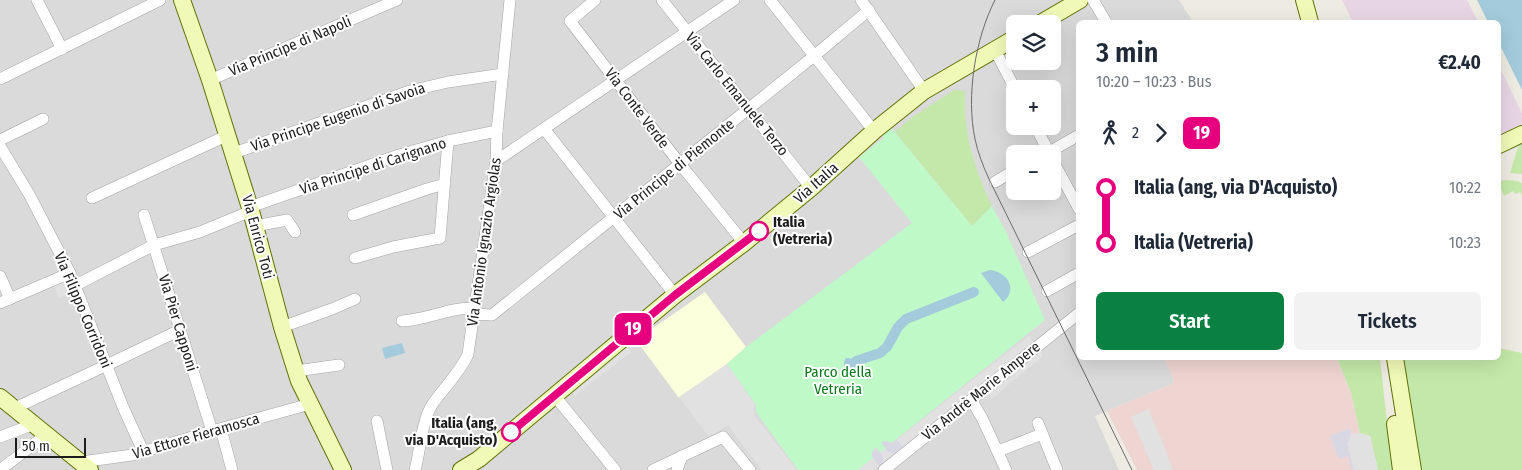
<!DOCTYPE html>
<meta charset="utf-8">
<style>
:root{--surface:#fff;--page:#f2f2f3;--text:#1f2937;--muted:#747a83;--accent:#0b8043}
body{margin:0;font-family:"Fira Sans Condensed",sans-serif;background:var(--page);color:var(--text);height:100vh;display:flex;flex-direction:column;font-size:19px;white-space:nowrap}
*{box-sizing:border-box;margin:0}
p{font-size:16px;color:var(--muted)}
.icon{flex:none;width:28px;height:28px;fill:none;stroke:currentColor;stroke-width:2;stroke-linecap:round;stroke-linejoin:round}
.map{position:relative;flex:1;overflow:hidden}
.sheet{position:absolute;left:1076px;top:20px;width:425px;height:340px;display:flex;flex-direction:column;background:var(--surface);border-radius:8px;box-shadow:0 5px 20px #0002}
.sheet>*{flex:none}
.badge{padding:0 10px;border-radius:8px;font-size:18px;line-height:32px}
.tools{position:absolute;left:1006px;top:15px;display:grid;gap:10px}
.tools a{display:grid;place-items:center;width:55px;height:55px;border-radius:8px;background:var(--surface);box-shadow:0 5px 20px #0002;font-size:25px}
.scale{position:absolute;left:15px;bottom:12px;width:71px;box-sizing:border-box;padding-left:5px;border:2px solid #1d1d1d;border-top:0;font-size:14px;line-height:18px;white-space:nowrap;color:#1d1d1d;-webkit-text-stroke:4px #fff;paint-order:stroke}
.map>.badge{position:absolute;translate:-50% -50%;box-shadow:0 0 0 2px #fff}
.legs{display:flex;align-items:center;gap:8px;height:55px;padding:0 20px;font-size:16px}
.legs p{margin-inline-start:auto}
.overview{display:flex;align-items:center;justify-content:space-between;height:85px;padding:0 20px}
h1{font-size:28px;font-weight:600;line-height:38px}
.cta{display:flex;gap:10px;margin-top:auto;padding:10px 20px}
.cta a{flex:1;height:58px;border-radius:8px;background:var(--accent);color:#fff;font-size:20px;font-weight:600;line-height:58px;text-align:center}
.cta a+a{background:var(--page);color:var(--text)}
ul{padding:0 20px;list-style:none}
li{display:flex;align-items:center;gap:18px;height:55px;font-size:19px}
li i{display:grid;place-items:center;width:8px;height:100%;margin:0 6px;background:currentColor}
li i::after{content:'';width:12px;height:12px;margin:-6px;border:4px solid;border-radius:50%;background:var(--surface)}
li p{margin-inline-start:auto}
li:first-child i{background:linear-gradient(#0000 50%,currentColor 0)}
li:last-child i{background:linear-gradient(currentColor 50%,#0000 0)}
.map>svg:first-child{display:block}
.residential{fill:#dbdada;fill-rule:evenodd}
.commercial{fill:#efd5d2}
.industrial{fill:#e7d5e3}
.education{fill:#fcffdb}
.grass{fill:#c4e8a9}
.park{fill:#c0f9c8}
.parking{fill:#e1e1e1}
.plaza{fill:#d8d7e4}
.water{fill:#a3cbdc}
.lines{fill:none;stroke-linecap:round;stroke-linejoin:round}
.canal{stroke:#a3cbdc;stroke-width:10}
.street-casing{stroke:#a4a4a4;stroke-width:12}
.secondary-casing{stroke:#607206;stroke-width:18}
.street{stroke:#fff;stroke-width:11}
.secondary{stroke:#f1f9b7;stroke-width:16}
.tram{stroke:#6b6b6b;stroke-width:1}
.line-1-casing{stroke:#fff;stroke-width:11}
.line-1{stroke:#e6007e;stroke-width:8}
.stop-1-dot{fill:#fff;stroke:#e6007e;stroke-width:2.5}
.labels{text-anchor:middle;stroke-width:4;stroke-linejoin:round;paint-order:stroke}
.street-label{font-size:15px;fill:#1d1d1d;stroke:#fff}
.stop-label{font-size:15px;font-weight:bold;fill:#1d1d1d;stroke:#fff;text-anchor:start}
.park-label{font-size:15px;fill:#0c7a1c;stroke:#fff}
</style>
<div class="map">
<svg width="1522" height="470" viewBox="0 0 1522 470">
<rect width="100%" height="100%" fill="#eeebe3"/>
<path class="residential" d="M0,0H1179L1193,22H1079V358H1164L1174,380L1172,384L1095,416L1119,470H0ZM1015,24H1052V61H1015ZM1015,89H1052V126H1015ZM1015,154H1052V191H1015Z"/>
<polygon class="commercial" points="1164,358 1337,358 1351,393 1360,433 1378,470 1137,470 1107,411 1172,384 1174,380"/>
<g class="industrial">
<polygon points="1342,0 1467,0 1478,22 1353,22"/>
<polygon points="1499,66 1522,113 1522,125 1499,136"/>
</g>
<polygon class="education" points="705,292 746,347 727,364 679,398 636,340"/>
<g class="grass">
<path d="M954,90L965,91C963,134 974,168 992,206L972,226L895,132L911,118Z"/>
<polygon points="1522,144 1522,174 1510,173 1518,147"/>
<polygon points="1504,180 1518,181 1522,183 1522,196 1520,192 1515,194 1513,191 1504,196 1499,185 1499,182"/>
<polygon points="1499,348 1522,353 1522,470 1422,470 1402,358 1499,358"/>
<polygon points="1337,358 1380,358 1392,470 1378,470 1370,436 1360,433 1351,393"/>
</g>
<polygon class="park" points="888,124 972,226 992,206 1007,234 1045,320 858,470 798,470 756,412 756,405 727,364 746,347 912,223 859,157 884,138 880,132"/>
<g class="parking">
<polygon points="68,280 73,292 59,298 54,286"/>
<polygon points="1029,336 1043,356 992,399 980,385 874,470 858,470"/>
<polygon points="625,344 631,352 575,396 569,388"/>
<polygon points="727,364 755,405 754,415 797,470 762,470 728,425 709,437 679,397"/>
<polygon points="1148,409 1164,446 1173,470 1154,470 1131,417"/>
<polygon points="1360,433 1370,436 1378,470 1354,470 1347,444 1351,434"/>
</g>
<g class="plaza">
<polygon points="1351,428 1351,434 1347,444 1354,470 1352,470 1348,456 1339,459 1330,436"/>
<polygon points="897,440 903,447 895,454 888,452 881,442 885,441 892,443"/>
<polygon points="876,447 883,457 883,463 879,466 872,456 872,452"/>
</g>
<g class="water">
<polygon points="1477,0 1522,0 1522,90 1499,43 1499,22 1488,22"/>
<path d="M990,270C1008,272 1018,290 1003,302L981,273Z"/>
<polygon points="402,343 405,353 385,359 382,348"/>
<path d="M846,358C855,358 859,363 858,371L848,374C844,368 842,364 846,358Z"/>
</g>
<g class="lines">
<polyline class="canal" points="856,361 880,353 887,347 898,327 906,319 974,292"/>
<defs>
<g id="street">
<polyline points="37,0 62,49"/>
<polyline points="595,0 570,21 680,164 744,243"/>
<polyline points="662,0 811,188"/>
<polyline points="770,0 874,131"/>
<polyline points="861,0 924,91"/>
<polyline points="1093,0 1106,22"/>
<polyline points="995,50 1015,89"/>
<polyline points="0,79 160,0"/>
<polyline points="210,80 397,0"/>
<polyline points="1035,126 1050,154"/>
<polyline points="545,130 675,295"/>
<polyline points="0,140 43,119"/>
<polyline points="0,146 29,194 70,273 123,407 143,451"/>
<polyline points="234,153 410,91 448,82 503,74"/>
<polyline points="1046,154 1079,135"/>
<polyline points="1052,159 1079,209"/>
<polyline points="496,161 734,0"/>
<polyline points="995,182 1015,170"/>
<polyline points="92,198 228,135"/>
<polyline points="250,207 399,155 448,141 497,131"/>
<polyline points="144,215 212,431"/>
<polyline points="353,215 427,189 445,184"/>
<polyline points="255,226 287,220 295,232"/>
<polyline points="1028,252 1079,225"/>
<polyline points="355,258 393,247 440,238 448,141"/>
<polyline points="0,276 10,299"/>
<polyline points="76,285 154,245 200,232 251,211"/>
<polyline points="1047,291 1079,273"/>
<polyline points="0,303 70,273"/>
<polyline points="473,314 492,315 814,56 869,10"/>
<path d="M402,321C427,320 450,307 474,308"/>
<polyline points="282,327 332,309 355,299"/>
<polyline points="296,371 339,365"/>
<polyline points="554,395 615,470"/>
<polyline points="972,401 982,418 1006,470"/>
<polyline points="15,408 107,365 180,330"/>
<polyline points="377,421 387,470"/>
<polyline points="1038,423 1057,470"/>
<polyline points="221,429 232,470"/>
<polyline points="0,437 34,424"/>
<polyline points="998,451 1042,434"/>
<polyline points="81,462 132,455 212,431 310,404"/>
<polyline points="0,470 47,434"/>
<path d="M415,470C420,452 422,420 432,405C443,388 460,373 468,354L496,161L497,131L510,0"/>
<polyline points="653,470 723,437 750,470"/>
<polyline points="677,470 682,456"/>
<polyline points="884,470 1079,313"/>
</g>
<g id="secondary">
<polyline points="182,0 210,80 251,211 282,327 299,381 343,470"/>
<polyline points="1304,0 1310,22"/>
<polyline points="1039,24 1080,0"/>
<polyline points="1499,145 1522,134"/>
<polyline points="1395,358 1413,470"/>
<polyline points="0,397 90,470"/>
<polyline points="1395,424 1401,470"/>
<polyline points="461,470 479,459 675,295 744,243 811,188 874,131 924,91 1015,38"/>
</g>
</defs>
<use href="#street" class="street-casing"/>
<use href="#secondary" class="secondary-casing"/>
<use href="#street" class="street"/>
<use href="#secondary" class="secondary"/>
<path class="tram" d="M995,0C975,39 966,96 975,139C978,153 983,166 989,179L1132,470"/>
</g>
<g class="lines">
<defs>
<polyline id="line-1" points="511,432 675,295 759,231"/>
</defs>
<use href="#line-1" class="line-1-casing"/>
<use href="#line-1" class="line-1"/>
</g>
<g class="stop-1-dot">
<circle cx="759" cy="231" r="9"/>
<circle cx="511" cy="432" r="9"/>
</g>
<g class="labels">
<g class="street-label">
<text transform="translate(290 46) rotate(-23)" y="5">Via Principe di Napoli</text>
<text transform="translate(737 94) rotate(51)" y="5">Via Carlo Emanuele Terzo</text>
<text transform="translate(637 108) rotate(53)" y="5">Via Conte Verde</text>
<text transform="translate(338 117) rotate(-19)" y="5">Via Principe Eugenio di Savoia</text>
<text transform="translate(373 166) rotate(-18)" y="5">Via Principe di Carignano</text>
<text transform="translate(674 169) rotate(-39)" y="5">Via Principe di Piemonte</text>
<text transform="translate(816 183) rotate(-41)" y="5">Via Italia</text>
<text transform="translate(258 237) rotate(75)" y="5">Via Enrico Toti</text>
<text transform="translate(484 242) rotate(-82)" y="5">Via Antonio Ignazio Argiolas</text>
<text transform="translate(83 310) rotate(67)" y="5">Via Filippo Corridoni</text>
<text transform="translate(178 323) rotate(73)" y="5">Via Pier Capponi</text>
<text transform="translate(981 391) rotate(-39)" y="5">Via Andrè Marie Ampere</text>
<text transform="translate(196 436) rotate(-16)" y="5">Via Ettore Fieramosca</text>
</g>
<g class="stop-label">
<text x="773" y="227">Italia<tspan x="773" dy="17">(Vetreria)</tspan></text>
<text x="497" y="428" text-anchor="end">Italia (ang,<tspan x="497" dy="17">via D'Acquisto)</tspan></text>
</g>
<g class="park-label">
<text x="838" y="377">Parco della<tspan x="838" dy="17">Vetreria</tspan></text>
</g>
</g>
</svg>
<div class="tools">
<a><svg class="icon" aria-label="layers" viewBox="0 0 24 24"><path d="M12 4l9 5-9 5-9-5zM3 14l9 5 9-5"/></svg></a>
<a>+</a>
<a>−</a>
</div>
<div class="scale">50 m</div>
<b class="badge" style="left:633px;top:329px;background:#e6007e;color:#fff">19</b>
<section class="sheet">
<div class="overview"><div><h1>3 min</h1><p>10:20 – 10:23 · Bus</p></div><b>€2.40</b></div>
<div class="legs"><svg class="icon" aria-label="walk" viewBox="0 0 24 24"><circle cx="13" cy="4" r="2"/><path d="M13 8l-2 6 4 7M11 14l-3 7M7 12l3-4h3l4 4"/></svg>2<svg class="icon" aria-label="forward" viewBox="0 0 24 24"><path d="M9 5l7 7-7 7"/></svg><b class="badge" style="background:#e6007e;color:#fff">19</b></div>
<ul>
<li><i style="color:#e6007e"></i><b>Italia (ang, via D'Acquisto)</b><p>10:22</p></li>
<li><i style="color:#e6007e"></i><b>Italia (Vetreria)</b><p>10:23</p></li>
</ul>
<div class="cta"><a>Start</a><a>Tickets</a></div>
</section>
</div>
